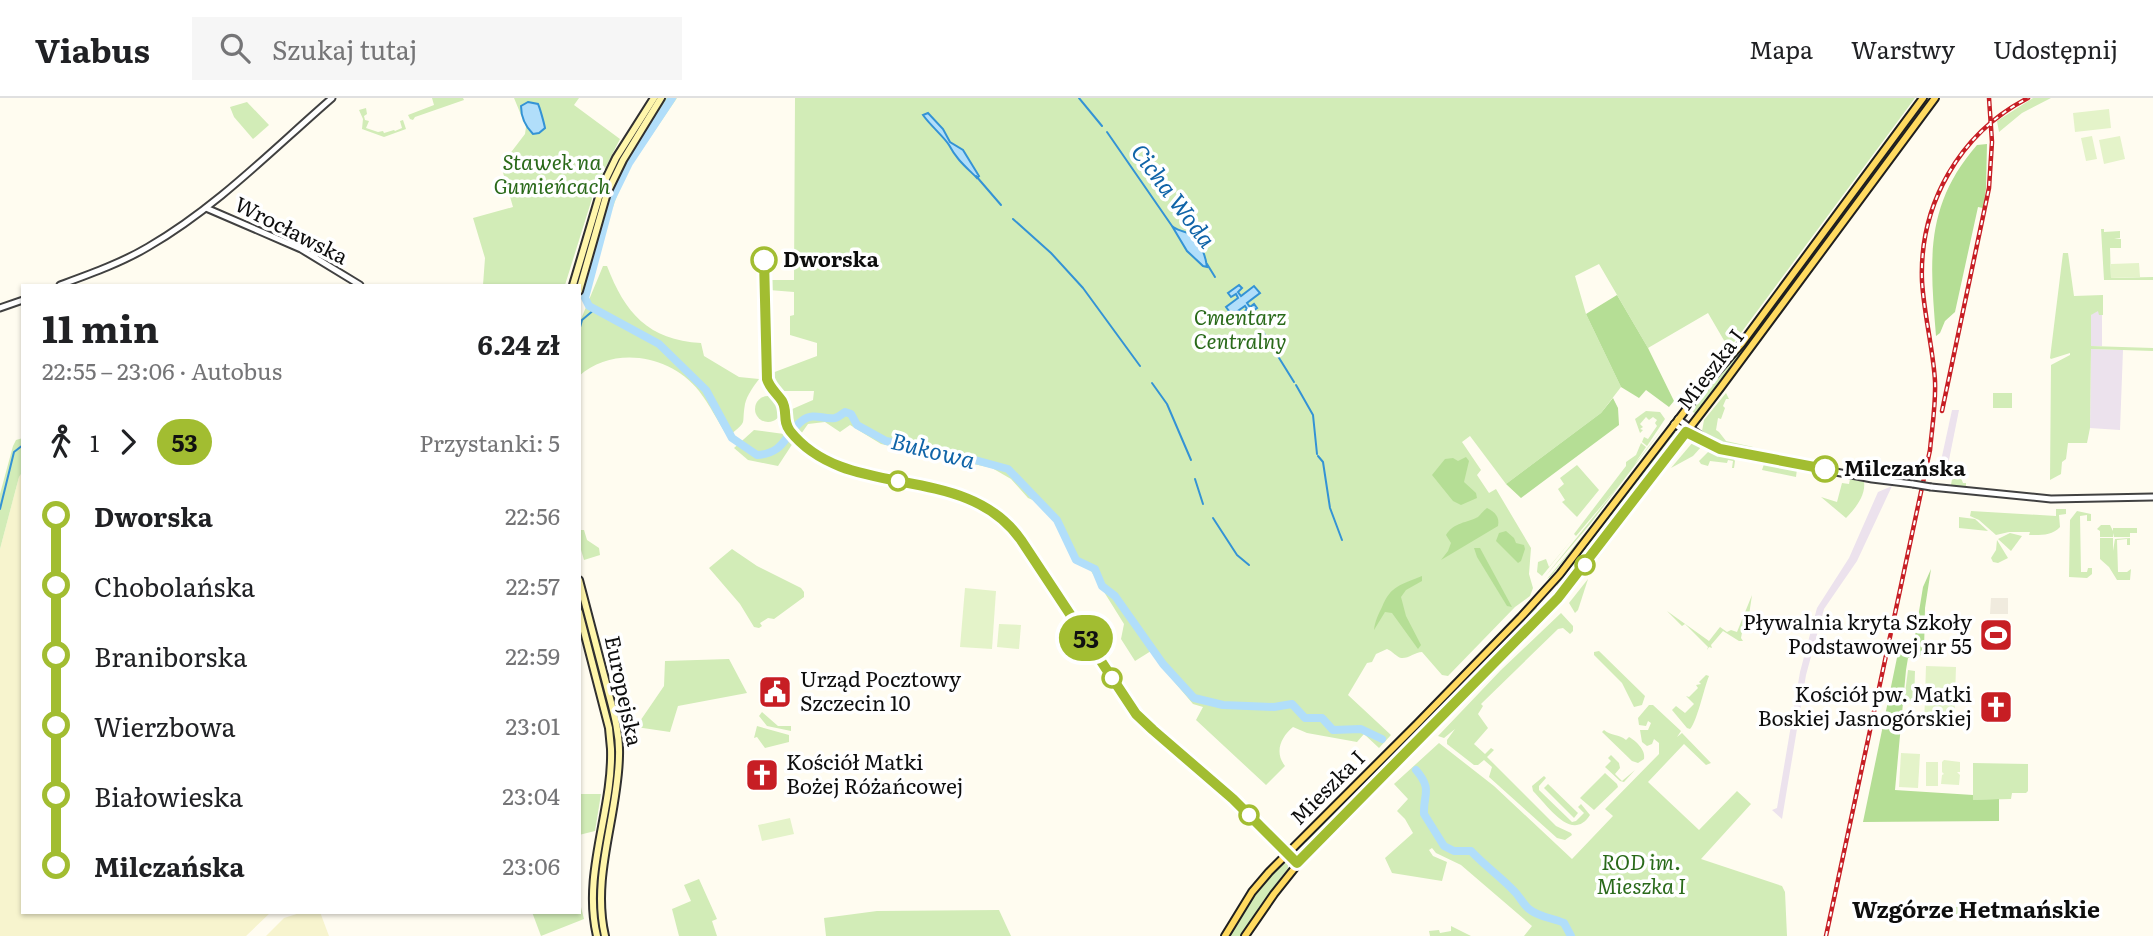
<!DOCTYPE html>
<html lang="pl">
<meta charset="utf-8">
<style>
:root{--surface:#fff;--page:#f6f6f6;--text:#202124;--muted:#757577;--line:#e0e0e0}
body{margin:0;font-family:Literata,serif;background:var(--page);color:var(--text);height:100vh;display:flex;flex-direction:column;font-size:26px;white-space:nowrap}
*{box-sizing:border-box;margin:0}
p{font-size:23px;color:var(--muted)}
.icon{flex:none;width:38px;height:38px;fill:none;stroke:currentColor;stroke-width:2;stroke-linecap:round;stroke-linejoin:round}
.map{position:relative;flex:1;overflow:hidden}
.drawer{position:absolute;left:21px;top:186px;width:560px;height:630px;display:flex;flex-direction:column;background:var(--surface);border-radius:0px;box-shadow:0 2px 5px #0004}
.drawer>*{flex:none}
.badge{padding:0 14px;border-radius:23px;font-size:24px;line-height:46px}
.map>.badge{position:absolute;translate:-50% -50%;box-shadow:0 0 0 4px #fff}
.legs{display:flex;align-items:center;gap:10px;height:77px;padding:0 21px;font-size:23px}
.legs p{margin-inline-start:auto}
.headline{display:flex;align-items:center;justify-content:space-between;height:119px;padding:0 21px}
h1{font-size:38px;font-weight:700;line-height:52px}
ul{padding:0 21px;list-style:none}
li{display:flex;align-items:center;gap:24px;height:70px;font-size:26px}
li i{display:grid;place-items:center;width:10px;height:100%;margin:0 9px;background:currentColor}
li i::after{content:'';width:18px;height:18px;margin:-9px;border:5px solid;border-radius:50%;background:var(--surface)}
li p{margin-inline-start:auto}
li:first-child i{background:linear-gradient(#0000 50%,currentColor 0)}
li:last-child i{background:linear-gradient(currentColor 50%,#0000 0)}
header{display:flex;align-items:center;gap:42px;box-sizing:border-box;height:98px;padding:0 35px;background:var(--surface);border-bottom:2px solid var(--line)}
header strong{font-size:33px}
nav{display:flex;gap:38px;margin-inline-start:auto;font-size:24px}
.search{width:490px;height:63px;background:var(--page);display:flex;align-items:center;gap:18px;box-sizing:border-box;padding:0 24px;border-radius:0px;color:var(--muted);font-size:26px}
.map>svg:first-child{display:block}
.industrial{fill:#ece2ed}
.farmland{fill:#f7f4ce}
.green{fill:#d2ecb7}
.forest{fill:#b5de95}
.pitch{fill:#e4f3c9}
.plaza{fill:#f0ebde}
.water{fill:#b1defa;stroke:#3493d5;stroke-width:2}
.lines{fill:none;stroke-linecap:round;stroke-linejoin:round}
.stream{stroke:#3493d5;stroke-width:2}
.river{stroke:#b1defa;stroke-width:8}
.tertiary-casing{stroke:#414141;stroke-width:9}
.secondary-casing{stroke:#303030;stroke-width:10}
.primary-casing{stroke:#1f1f1f;stroke-width:10}
.tertiary{stroke:#fff;stroke-width:5}
.secondary{stroke:#fff6ab;stroke-width:6}
.primary{stroke:#ffda60;stroke-width:6}
.rail-casing{stroke:#c71e24;stroke-width:4.5}
.rail{stroke:#fff;stroke-width:2;stroke-dasharray:5;stroke-linecap:butt}
.tertiary-bridge-casing{stroke:#414141;stroke-width:9;stroke-linecap:butt}
.tertiary-bridge{stroke:#fff;stroke-width:5}
.line-1-casing{stroke:#fff;stroke-width:16}
.line-1{stroke:#a2bd31;stroke-width:10}
.stop-1-dot{fill:#fff;stroke:#a2bd31;stroke-width:3.5}
.labels{text-anchor:middle;stroke-width:7;stroke-linejoin:round;paint-order:stroke}
.park-label{font-size:21px;font-style:italic;fill:#2a6a1a;stroke:#fff}
.street-label{font-size:21px;fill:#0e0e0e;stroke:#fff}
.stop-label{font-size:21px;font-weight:bold;fill:#0e0e0e;stroke:#fff;text-anchor:start}
.poi-label{font-size:21px;fill:#0e0e0e;stroke:#fff;text-anchor:end}
.water-label{font-size:23px;font-style:italic;fill:#1064a8;stroke:#fff}
.neighbourhood-label{font-size:23px;font-weight:bold;fill:#0e0e0e;stroke:#fff}
</style>
<header>
<strong>Viabus</strong>
<div class="search"><svg class="icon" aria-label="search" viewBox="0 0 24 24"><circle cx="10" cy="10" r="6"/><path d="M15 15l6 6"/></svg>Szukaj tutaj</div>
<nav><a>Mapa</a><a>Warstwy</a><a>Udostępnij</a></nav>
</header>
<div class="map">
<svg width="2153" height="838" viewBox="0 0 2153 838">
<rect width="100%" height="100%" fill="#fffcf0"/>
<g class="industrial">
<polygon points="2095,213 2099,213 2099,217 2102,217 2102,248 2091,248 2091,217"/>
<polygon points="2091,251 2123,252 2120,332 2090,330"/>
<polygon points="1952,312 1959,312 1946,377 1939,372"/>
<polygon points="1892,388 1857,463 1824,511 1806,577 1782,721 1772,712 1777,710 1800,574 1817,510 1849,460 1878,394"/>
</g>
<g class="farmland">
<polygon points="23,373 23,814 271,814 246,838 0,838 0,451 19,379"/>
<polygon points="303,814 320,814 329,838 266,838 284,820"/>
</g>
<g class="green">
<polygon points="432,0 463,0 464,2 415,19 413,22 410,21 408,17 434,7"/>
<polygon points="514,0 579,0 574,7 620,41 596,88 565,187 483,187 485,160 473,120 513,109 502,71 506,61 525,36 526,29"/>
<polygon points="664,0 677,0 624,78 613,109 606,108 627,59"/>
<path d="M795,0H1915L1729,251L1708,215L1648,250L1599,166L1575,178L1586,216L1621,289L1601,315L1506,386L1470,338L1462,344L1481,372L1477,377L1489,395L1496,391L1531,450L1529,476L1533,490L1530,498L1515,509L1448,578L1442,577L1422,554C1415,554 1408,561 1401,560C1397,559 1392,553 1387,551L1376,556L1372,564L1367,565L1348,597L1391,637L1379,650L1364,636L1357,644L1307,635L1293,629C1281,639 1274,654 1285,668L1266,687L1196,622L1203,609L1193,606L1160,567L1151,553L1135,563L1121,541L1124,526L1086,465L1077,460L1069,449L1057,422L1042,406L1028,400L1011,381L992,370L881,346L850,327L840,334L825,324L808,326L801,336C793,328 790,323 790,312L813,302L814,293H782L773,281L772,275L817,258V245L790,237V218L794,217V194L769,192V182H794Z"/>
<polygon points="1926,0 1931,0 1847,113 1844,111"/>
<polygon points="2033,0 2051,0 2022,15 1999,34 1997,23"/>
<polygon points="247,4 269,27 253,41 234,19 230,9"/>
<polygon points="366,10 367,16 364,18 365,22 369,23 366,30 378,34 383,33 384,35 394,32 395,33 402,30 400,23 403,22 406,31 384,39 362,31 363,21 359,12"/>
<polygon points="1840,117 1843,119 1696,316 1690,312 1733,263"/>
<polygon points="2101,131 2104,131 2104,134 2120,133 2120,140 2114,141 2121,141 2121,150 2110,150 2111,180 2153,179 2153,182 2104,182"/>
<polygon points="2063,155 2068,155 2074,198 2103,197 2103,217 2099,217 2098,213 2091,217 2091,248 2153,250 2153,253 2091,251 2090,330 2087,345 2068,345 2066,361 2062,364 2061,376 2050,382 2051,267 2070,257 2070,255 2051,261 2050,260"/>
<path d="M603,168H607C625,215 648,242 701,245L704,258L739,279L759,281C754,288 747,297 745,306C741,329 749,321 728,339C718,324 710,307 699,293C671,257 614,247 579,278V226Z"/>
<polygon points="1726,295 1729,301 1726,301 1723,308 1725,310 1721,321 1718,320 1716,332 1719,334 1726,343 1753,349 1752,353 1723,346 1702,333 1704,322"/>
<rect x="1993" y="295" width="19" height="15"/>
<circle cx="768" cy="311" r="13"/>
<polygon points="1646,313 1660,314 1665,321 1647,348 1642,344 1644,339 1648,341 1657,328 1655,325 1657,322 1653,319 1649,322 1646,319 1640,326 1643,329 1640,331 1643,332 1640,335 1635,321"/>
<polygon points="1666,326 1591,425 1544,480 1621,385 1576,438 1574,436 1626,368 1626,364 1636,357 1641,345 1646,349 1634,367"/>
<polygon points="1668,326 1596,423 1550,479 1547,481 1595,423"/>
<polygon points="754,332 784,336 793,345 778,368 748,362 734,350"/>
<polygon points="1674,334 1677,334 1678,337 1573,479 1564,489 1557,492 1557,487"/>
<polygon points="23,340 23,373 19,379 0,451 0,396 13,348 16,342"/>
<polygon points="1688,342 1598,461 1597,460 1637,404"/>
<polygon points="1693,344 1702,348 1693,358 1671,370"/>
<polygon points="1710,352 1733,360 1735,363 1734,370 1732,370 1733,363 1728,362 1727,365 1710,363 1708,368 1701,366 1699,363"/>
<polygon points="1955,364 1963,385 1966,385 1966,389 1951,387"/>
<polygon points="1764,366 1797,371 1796,379 1762,372"/>
<polygon points="1577,367 1599,392 1577,419 1562,404 1565,402 1558,391 1564,386 1560,380"/>
<path d="M1850,381L1864,384C1866,397 1855,411 1846,420L1821,399L1837,404L1842,385L1849,386Z"/>
<path d="M2056,411H2066V416L2059,417L2060,429C2052,438 2040,437 2029,437L2030,434H2009L1996,437L1979,422L1970,418L1971,413L2056,418Z"/>
<polygon points="2077,413 2091,416 2091,423 2087,423 2087,417 2080,418 2081,474 2087,474 2088,470 2092,470 2092,476 2087,480 2069,479 2070,422"/>
<polygon points="1959,419 1975,421 1988,433 1959,430"/>
<polygon points="2101,427 2110,427 2113,433 2113,430 2137,430 2137,435 2130,435 2130,439 2114,439 2113,435 2113,439 2100,439 2100,433 2097,431"/>
<polygon points="579,432 584,432 587,442 599,450 600,457 584,462 579,445"/>
<polygon points="2010,435 2022,438 2011,453 1998,441"/>
<polygon points="1574,439 1542,478 1537,474 1538,464 1546,461 1549,469"/>
<polygon points="2100,440 2113,440 2113,453 2115,441 2130,440 2130,447 2127,447 2127,441 2117,442 2118,474 2127,474 2131,471 2130,482 2117,482 2109,469 2100,461"/>
<polygon points="1997,442 2008,460 1998,465 1993,464 1991,460 1996,452"/>
<polygon points="732,451 757,468 801,490 804,494 804,499 774,521 768,520 760,525 762,528 759,530 754,529 740,506 709,470"/>
<polygon points="1588,481 1578,512 1575,515 1569,505"/>
<polygon points="1752,497 1748,524 1744,524 1741,540 1743,543 1739,543 1723,533 1711,547 1712,550 1709,549 1707,552 1708,549 1685,526 1682,528 1667,513 1709,543 1720,529 1727,534 1731,532 1737,534"/>
<polygon points="1535,508 1539,512 1310,747 1304,742 1388,660"/>
<polygon points="1561,515 1573,528 1573,533 1570,536 1563,530 1558,531 1481,606 1483,608 1478,616 1488,630 1474,646 1485,656 1491,650 1494,652 1487,659 1556,728 1571,735 1572,737 1565,742 1557,740 1489,679 1492,669 1484,662 1478,667 1474,667 1447,646 1447,642 1455,631 1444,640 1438,638 1501,572"/>
<polygon points="1599,553 1645,598 1642,607 1634,609 1622,585 1594,557 1594,554"/>
<polygon points="729,561 747,595 678,608 670,634 636,629 664,588 665,563"/>
<polygon points="1908,572 1915,573 1914,603 1904,603"/>
<path d="M1706,577L1709,578C1704,590 1697,624 1690,631L1687,630L1672,612L1676,608L1685,615L1694,606L1686,598L1689,599L1698,590L1696,587L1701,586L1699,584Z"/>
<polygon points="1649,607 1653,607 1681,633 1677,639 1682,635 1711,665 1706,667 1684,646 1648,684 1699,732 1737,693 1751,706 1701,761 1782,788 1785,794 1787,838 1524,838 1532,828 1461,767 1436,755 1432,750 1429,752 1433,758 1447,764 1442,783 1392,775 1385,760 1413,735 1405,721 1397,713 1408,701 1394,686 1439,645 1494,688 1572,761 1613,718 1605,711 1659,656 1659,645 1654,641 1652,646 1647,648 1642,644 1640,632 1648,632 1651,625 1648,623 1646,628 1639,627 1638,620"/>
<polygon points="762,614 778,628 791,628 791,633 767,628 759,618"/>
<polygon points="757,628 789,637 789,644 765,650 757,639 754,640"/>
<path d="M1604,632C1611,638 1619,636 1626,642L1629,639C1636,643 1646,652 1644,661L1638,665L1632,663L1602,634Z"/>
<polygon points="1611,657 1619,665 1620,670 1615,676 1622,683 1635,672 1624,684 1620,683 1605,669 1611,663 1608,660"/>
<polygon points="1973,665 2028,666 2028,693 2026,695 2012,695 2011,701 1973,702"/>
<polygon points="1605,675 1617,686 1618,689 1594,712 1580,700"/>
<path d="M1544,678L1546,680L1539,688V692L1572,724L1576,723L1584,715L1578,709L1581,706L1590,717C1572,745 1548,708 1533,693L1532,688Z"/>
<polygon points="1548,686 1578,715 1574,720 1544,690"/>
<polygon points="579,696 601,696 595,733 579,737"/>
<path d="M1288,764V770L1261,806L1241,838H1228C1240,819 1266,767 1288,764Z"/>
<polygon points="699,781 717,821 712,823 717,838 679,838 672,811 691,803 684,787"/>
<polygon points="579,801 584,821 541,838 532,814 579,814"/>
<polygon points="1950,809 1983,809 1983,818 1949,817"/>
<polygon points="999,812 1011,838 826,838 824,820 877,813"/>
<polygon points="1451,828 1471,838 1430,838 1429,833 1439,832 1440,835 1451,833"/>
</g>
<g class="forest">
<path d="M1987,46L1986,91L1983,110L1978,109L1955,214L1945,223L1940,235L1936,238C1930,163 1924,108 1977,47Z"/>
<polygon points="1617,197 1648,250 1674,303 1669,309 1646,292 1639,300 1621,289 1586,216"/>
<polygon points="1613,300 1618,310 1619,327 1521,400 1506,386 1601,315"/>
<polygon points="1466,359 1469,363 1464,384 1476,395 1477,400 1461,407 1453,403 1432,377 1445,361 1453,360 1458,363"/>
<path d="M1487,410C1495,414 1500,419 1498,428L1441,462L1448,453L1451,445L1446,437C1454,424 1467,425 1478,419C1481,416 1483,413 1487,410Z"/>
<polygon points="1506,433 1514,440 1516,445 1524,447 1525,451 1521,463 1518,465 1496,443 1499,435"/>
<polygon points="1474,450 1480,450 1512,509 1507,508 1477,459"/>
<polygon points="1931,471 1925,510 1924,553 1918,560 1908,560 1906,572 1895,692 1973,697 1973,702 1999,701 1999,723 1863,724 1899,550 1914,544 1923,489"/>
<path d="M1422,478V483L1406,492L1401,499L1406,518L1421,547L1418,551L1392,515L1385,514L1374,532C1375,523 1378,517 1382,509C1391,487 1401,487 1422,478Z"/>
</g>
<g class="pitch">
<polygon points="2109,11 2111,30 2075,34 2073,15"/>
<polygon points="2092,38 2097,61 2086,63 2081,40"/>
<polygon points="2120,38 2125,61 2104,66 2099,42"/>
<polygon points="2139,165 2140,179 2111,180 2111,166"/>
<polygon points="965,490 996,493 992,551 960,549"/>
<polygon points="999,526 1021,527 1019,551 997,549"/>
<polygon points="1926,568 1956,569 1954,631 1924,630"/>
<polygon points="1901,655 1920,656 1918,690 1899,689"/>
<polygon points="1944,662 1960,664 1960,674 1957,674 1960,677 1959,687 1941,686 1942,677 1944,676 1942,674 1942,664"/>
<rect x="1926" y="664" width="12" height="24"/>
<polygon points="790,720 794,736 762,743 758,727"/>
</g>
<polygon class="plaza" points="1991,500 2008,500 2008,516 1990,516"/>
<g class="water">
<path d="M528,4L538,6C540,10 544,25 545,30L539,35L533,36C525,28 521,19 521,8Z"/>
<path d="M928,15L943,31L950,44L963,52L979,78L977,80C965,68 957,62 949,47C945,40 929,26 923,17Z"/>
<path d="M1172,128C1175,131 1179,132 1182,133C1198,137 1205,154 1207,169L1203,168L1187,153Z"/>
<polygon points="1239,187 1242,190 1238,194 1241,198 1254,188 1260,195 1247,205 1250,209 1254,206 1257,210 1246,218 1243,215 1247,211 1245,208 1232,217 1226,209 1238,200 1236,196 1231,199 1228,195"/>
</g>
<g class="lines">
<g class="stream">
<polyline points="1079,0 1102,28"/>
<polyline points="1107,34 1172,128"/>
<polyline points="976,78 1001,107"/>
<polyline points="1013,121 1051,155 1083,190 1140,268"/>
<polyline points="1207,166 1215,179"/>
<polyline points="579,233 582,222 595,211"/>
<polyline points="1263,234 1294,284"/>
<polyline points="1152,285 1167,306 1191,362"/>
<polyline points="1296,287 1313,317 1317,356"/>
<polyline points="1318,358 1323,364 1330,410 1342,442"/>
<polyline points="1195,381 1203,406"/>
<polyline points="0,411 14,354 23,347"/>
<polyline points="1213,420 1237,457 1249,467"/>
</g>
<g class="river">
<path d="M672,0L629,65L611,102L585,200L589,208L659,246L706,292L732,340L757,357C786,355 784,336 803,322C814,314 823,322 835,320C839,319 842,316 845,314L851,316L857,327L886,343L953,356L1008,371L1057,422L1076,462L1095,471L1102,488L1115,498L1163,566L1194,600L1223,607L1274,609L1292,606L1305,620H1322L1333,632L1361,631L1382,641"/>
<path d="M1416,672C1433,692 1423,696 1424,716L1444,748L1454,753H1471C1485,768 1501,779 1515,794C1520,799 1523,806 1529,811C1538,819 1553,820 1564,825L1571,838"/>
</g>
<defs>
<g id="tertiary">
<polyline points="206,110 301,151 360,187"/>
<path d="M60,187C90,176 121,165 148,149C217,109 272,52 332,0"/>
<polyline points="0,210 23,202"/>
<polyline points="1678,321 1704,340 1708,346"/>
<polyline points="1674,326 1695,340 1722,352 1872,381 1913,386"/>
<polyline points="1931,389 2051,401 2153,399"/>
</g>
<g id="secondary">
<polyline points="573,187 602,89 616,60 654,0"/>
<polyline points="579,193 607,95 623,62 661,0"/>
<path d="M579,482C588,516 597,551 606,585C612,609 620,633 619,658C618,718 591,778 605,838"/>
<path d="M579,514L609,630L611,651C613,713 582,775 597,838"/>
</g>
<g id="primary">
<polyline points="1225,838 1252,794 1269,774 1417,626 1521,519 1560,476 1701,292 1742,245 1923,0"/>
<polyline points="1245,838 1274,796 1309,752 1571,485 1721,289 1935,0"/>
</g>
</defs>
<use href="#tertiary" class="tertiary-casing"/>
<use href="#secondary" class="secondary-casing"/>
<use href="#primary" class="primary-casing"/>
<use href="#tertiary" class="tertiary"/>
<use href="#secondary" class="secondary"/>
<use href="#primary" class="primary"/>
<defs>
<g id="rail">
<polyline points="1942,313 1989,90 1992,44 1989,0"/>
<path d="M1826,838L1930,352C1932,330 1936,306 1935,283C1933,250 1924,217 1922,183C1919,106 1960,35 2028,0"/>
</g>
</defs>
<use href="#rail" class="rail-casing"/>
<use href="#rail" class="rail"/>
<defs>
<polyline id="tertiary-bridge" points="1913,386 1931,389"/>
</defs>
<use href="#tertiary-bridge" class="tertiary-bridge-casing"/>
<use href="#tertiary-bridge" class="tertiary-bridge"/>
</g>
<g class="lines">
<defs>
<path id="line-1" d="M764,162L767,281C770,291 777,295 782,303C788,313 782,323 790,333C847,405 965,362 1021,442L1136,616L1153,632L1233,701L1297,765L1558,500L1686,334L1720,351L1825,371"/>
</defs>
<use href="#line-1" class="line-1-casing"/>
<use href="#line-1" class="line-1"/>
</g>
<defs>
<symbol id="stadium-square" viewBox="-11 -11 22 22"><rect x="-9" y="-9" width="18" height="18" rx="4" fill="#c71e24" stroke="#fff"/><path d="M0-5a6.5 5 0 1 0 0 10a6.5 5 0 1 0 0-10ZM-3.5-1.8h7v3.6h-7Z" fill="#fff"/></symbol>
<symbol id="civic-square" viewBox="-11 -11 22 22"><rect x="-9" y="-9" width="18" height="18" rx="4" fill="#c71e24" stroke="#fff"/><path d="M-.6-6.5H3V-4.5H.6V-3L4-1V1h2V6H-6V1h2V-1L-.6-3ZM-1.2 2.5V6h2.4V2.5Z" fill="#fff"/></symbol>
<symbol id="church-square" viewBox="-11 -11 22 22"><rect x="-9" y="-9" width="18" height="18" rx="4" fill="#c71e24" stroke="#fff"/><path d="M-1.2-6h2.4v3.5h3.3v2.4h-3.3V6h-2.4V-.1h-3.3v-2.4h3.3Z" fill="#fff"/></symbol>
</defs>
<g fill-rule="evenodd">
<use href="#stadium-square" x="1977" y="518" width="38" height="38"/>
<use href="#civic-square" x="756" y="575" width="38" height="38"/>
<use href="#church-square" x="1977" y="590" width="38" height="38"/>
<use href="#church-square" x="743" y="658" width="38" height="38"/>
</g>
<g class="stop-1-dot">
<circle cx="764" cy="162" r="12"/>
<circle cx="1825" cy="371" r="12"/>
<circle cx="898" cy="383" r="9"/>
<circle cx="1585" cy="467" r="9"/>
<circle cx="1112" cy="580" r="9"/>
<circle cx="1249" cy="717" r="9"/>
</g>
<g class="labels">
<g class="park-label">
<text x="552" y="72">Stawek na<tspan x="552" dy="24">Gumieńcach</tspan></text>
<text x="1240" y="227">Cmentarz<tspan x="1240" dy="24">Centralny</tspan></text>
<text x="1641" y="772">ROD im.<tspan x="1641" dy="24">Mieszka I</tspan></text>
</g>
<g class="street-label">
<text transform="translate(291 133) rotate(27)" y="7">Wrocławska</text>
<text transform="translate(1711 272) rotate(-53)" y="7">Mieszka I</text>
<text transform="translate(623 593) rotate(78)" y="7">Europejska</text>
<text transform="translate(1328 690) rotate(-45)" y="7">Mieszka I</text>
</g>
<g class="stop-label">
<text x="783" y="169">Dworska</text>
<text x="1844" y="378">Milczańska</text>
</g>
<g class="poi-label">
<text x="1972" y="532">Pływalnia kryta Szkoły<tspan x="1972" dy="24">Podstawowej nr 55</tspan></text>
<text x="800" y="589" text-anchor="start">Urząd Pocztowy<tspan x="800" dy="24">Szczecin 10</tspan></text>
<text x="1972" y="604">Kościół pw. Matki<tspan x="1972" dy="24">Boskiej Jasnogórskiej</tspan></text>
<text x="786" y="672" text-anchor="start">Kościół Matki<tspan x="786" dy="24">Bożej Różańcowej</tspan></text>
</g>
<g class="water-label">
<text transform="translate(1173 98) rotate(53)" y="8">Cicha Woda</text>
<text transform="translate(933 353) rotate(14)" y="8">Bukowa</text>
</g>
<g class="neighbourhood-label">
<text x="1976" y="820">Wzgórze Hetmańskie</text>
</g>
</g>
</svg>
<b class="badge" style="left:1086px;top:540px;background:#a2bd31;color:#111">53</b>
<section class="drawer">
<div class="headline"><div><h1>11 min</h1><p>22:55 – 23:06 · Autobus</p></div><b>6.24 zł</b></div>
<div class="legs"><svg class="icon" aria-label="walk" viewBox="0 0 24 24"><circle cx="13" cy="4" r="2"/><path d="M13 8l-2 6 4 7M11 14l-3 7M7 12l3-4h3l4 4"/></svg>1<svg class="icon" aria-label="forward" viewBox="0 0 24 24"><path d="M9 5l7 7-7 7"/></svg><b class="badge" style="background:#a2bd31;color:#111">53</b><p>Przystanki: 5</p></div>
<ul>
<li><i style="color:#a2bd31"></i><b>Dworska</b><p>22:56</p></li>
<li><i style="color:#a2bd31"></i><span>Chobolańska</span><p>22:57</p></li>
<li><i style="color:#a2bd31"></i><span>Braniborska</span><p>22:59</p></li>
<li><i style="color:#a2bd31"></i><span>Wierzbowa</span><p>23:01</p></li>
<li><i style="color:#a2bd31"></i><span>Białowieska</span><p>23:04</p></li>
<li><i style="color:#a2bd31"></i><b>Milczańska</b><p>23:06</p></li>
</ul>
</section>
</div>
